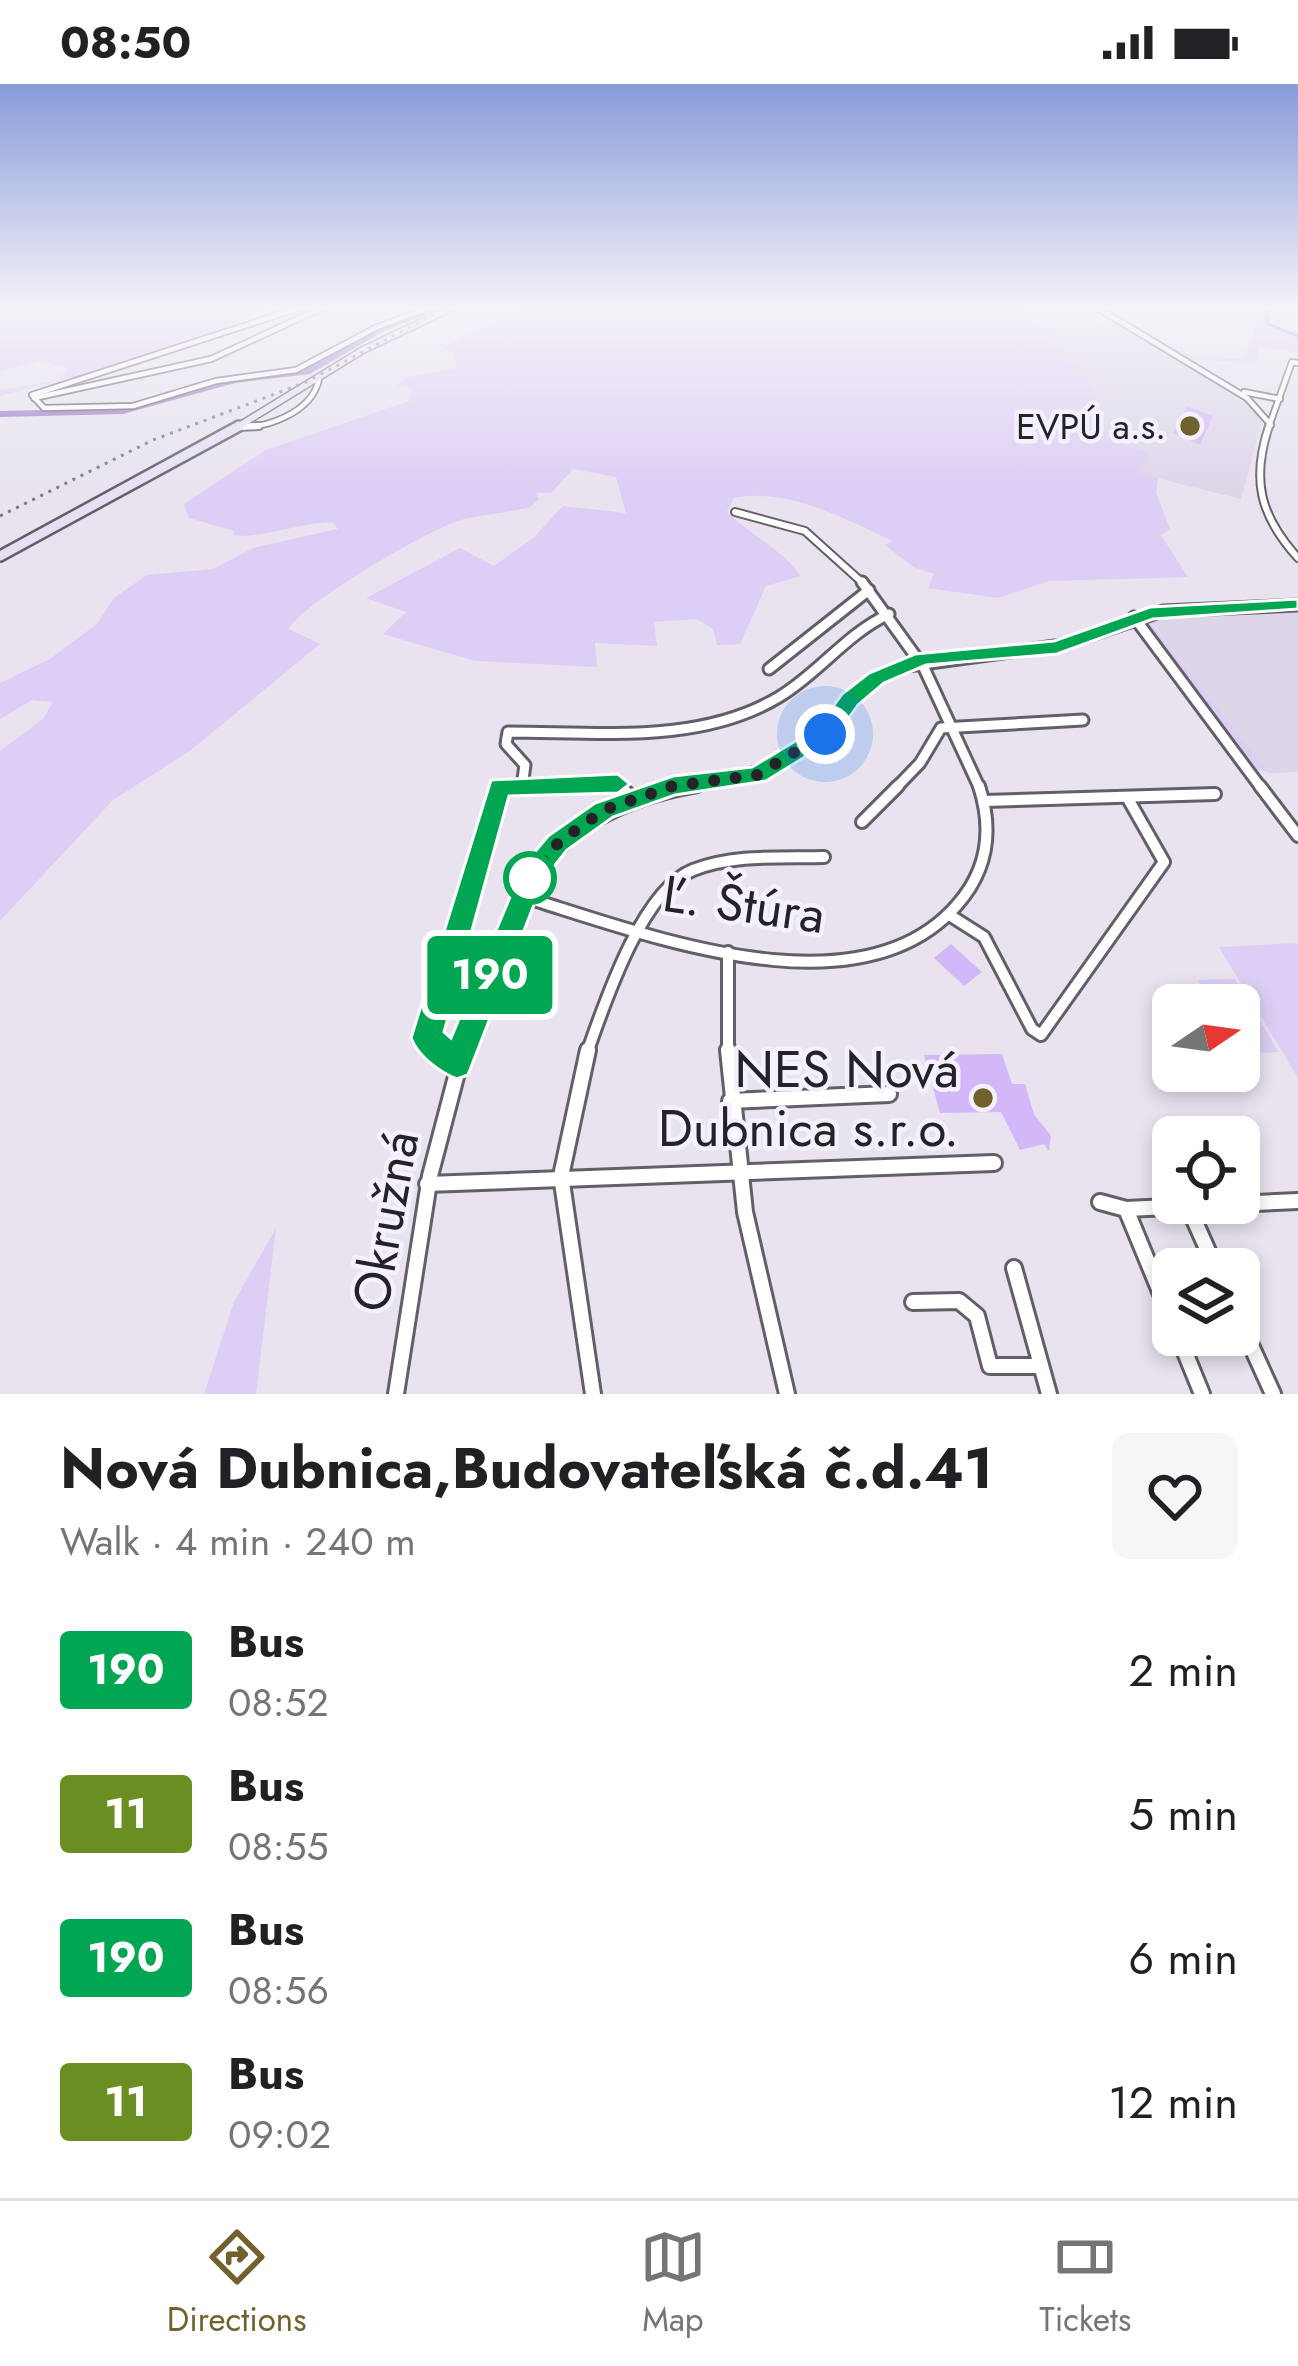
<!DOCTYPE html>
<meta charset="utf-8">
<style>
:root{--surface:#fff;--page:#f6f6f6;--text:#202124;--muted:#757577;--line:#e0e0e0;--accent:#71612f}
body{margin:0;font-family:Jost,sans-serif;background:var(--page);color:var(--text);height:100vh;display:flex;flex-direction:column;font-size:45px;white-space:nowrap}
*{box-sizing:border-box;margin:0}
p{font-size:39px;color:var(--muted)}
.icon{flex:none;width:66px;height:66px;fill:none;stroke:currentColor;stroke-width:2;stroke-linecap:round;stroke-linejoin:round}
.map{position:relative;height:1310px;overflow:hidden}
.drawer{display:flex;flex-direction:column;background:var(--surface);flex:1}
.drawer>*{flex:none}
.badge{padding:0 24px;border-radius:9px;font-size:42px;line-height:78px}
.needle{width:78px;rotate:77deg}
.fabs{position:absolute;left:1152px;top:900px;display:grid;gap:24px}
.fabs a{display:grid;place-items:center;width:108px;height:108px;border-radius:18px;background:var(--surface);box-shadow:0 6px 18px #0003;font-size:60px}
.you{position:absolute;width:60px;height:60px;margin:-30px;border:9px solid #fff;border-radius:50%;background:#1a73e8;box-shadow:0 0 0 18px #1a73e833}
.map>.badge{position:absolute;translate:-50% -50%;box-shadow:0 0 0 6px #fff}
.round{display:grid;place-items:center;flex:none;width:126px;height:126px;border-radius:18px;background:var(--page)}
.headline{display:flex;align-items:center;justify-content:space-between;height:204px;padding:0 60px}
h1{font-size:57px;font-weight:700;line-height:90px}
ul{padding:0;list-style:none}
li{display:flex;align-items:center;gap:36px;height:144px;padding:0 60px}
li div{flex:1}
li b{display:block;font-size:45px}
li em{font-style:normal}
li .badge{min-width:132px;font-weight:700;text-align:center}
.status{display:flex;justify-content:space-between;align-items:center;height:84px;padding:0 60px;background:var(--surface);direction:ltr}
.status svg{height:33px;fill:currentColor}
.tab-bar{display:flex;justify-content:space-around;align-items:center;height:168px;border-top:3px solid var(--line);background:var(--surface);font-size:33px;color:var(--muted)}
.tab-bar a{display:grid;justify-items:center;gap:6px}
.tab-bar .selected{color:var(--accent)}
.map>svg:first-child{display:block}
.built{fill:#ddd6e9}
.green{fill:#ddcef5}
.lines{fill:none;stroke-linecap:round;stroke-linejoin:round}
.stream{stroke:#9979c5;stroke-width:3}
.river{fill:#9979c5;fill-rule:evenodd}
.building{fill:#d2b8f9}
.street-far4-casing{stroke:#635f69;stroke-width:8}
.street-far3-casing{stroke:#635f69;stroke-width:10}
.street-far2-casing{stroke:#635f69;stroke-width:15}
.street-far1-casing{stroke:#635f69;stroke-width:16}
.street-casing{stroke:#635f69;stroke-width:20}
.secondary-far1-casing{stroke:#635f69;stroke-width:9}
.secondary-casing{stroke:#635f69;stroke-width:14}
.street-far4{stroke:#fff;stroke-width:4.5}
.street-far3{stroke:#fff;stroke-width:6}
.street-far2{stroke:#fff;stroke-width:9}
.street-far1{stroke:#fff;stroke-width:10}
.street{stroke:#fff;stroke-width:14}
.secondary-far1{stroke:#e8dff5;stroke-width:6}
.secondary{stroke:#e8dff5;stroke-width:9}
.rail{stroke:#7c7981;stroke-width:3;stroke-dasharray:3 6;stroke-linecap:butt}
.line{fill:#00a651;stroke:#fff;stroke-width:3}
.walk{stroke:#252328;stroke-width:12;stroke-dasharray:0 21.6}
.poi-dot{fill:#71612f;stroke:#f5f0fd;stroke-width:4.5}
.stop-dot{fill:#fff;stroke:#00a651;stroke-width:6}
.labels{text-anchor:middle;stroke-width:9;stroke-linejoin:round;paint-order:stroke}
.far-poi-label{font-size:36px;fill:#252328;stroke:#f5f0fd;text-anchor:end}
.near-street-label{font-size:51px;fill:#252328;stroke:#f5f0fd}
.near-poi-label{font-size:51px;fill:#252328;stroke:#f5f0fd;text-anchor:end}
</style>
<div class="status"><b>08:50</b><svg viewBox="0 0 49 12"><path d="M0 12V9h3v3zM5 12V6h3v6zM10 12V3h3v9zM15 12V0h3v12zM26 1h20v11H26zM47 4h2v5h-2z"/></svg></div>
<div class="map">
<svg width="1298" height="1310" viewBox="0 0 1298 1310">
<rect width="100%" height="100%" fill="#e8e3ef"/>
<g class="built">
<polygon points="1119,240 1251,321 1262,337 1241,415 1137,389 1108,356 1096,333 1092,299 1052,257 1058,244"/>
<polygon points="1282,526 1298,530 1298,688 1268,689 1149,536"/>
</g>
<g class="green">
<polygon points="0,223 282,223 79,292 0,312 0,306 58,297 68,284 39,277 0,287"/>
<path d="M521,223H1027L1037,242L1058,244L1052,257L1092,299L1096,333L1108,356L1148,369L1138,388L1158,394L1156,409L1170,445L1161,451L1188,493L1049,497L998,514L928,504L934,490L913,483L885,461L893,457C845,435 787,403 734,414L727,428C750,451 782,465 801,492L766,502L740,560L717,561L713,545L697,535L654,538L657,562L595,559L597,583L475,577L383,550L406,528L366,514L460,464L494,482L533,454L563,422L626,429L616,393L573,385L551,409H536L539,415L530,423C505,430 479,430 455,438C427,447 299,521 289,545L320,560L191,666L113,716L0,837V667L43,635L53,618L32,616L0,635V599L50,575L97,540L114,514L147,491L213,485L253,464L338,445L332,438C299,439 260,455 233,451L234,447L189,434L184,420L266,366L409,317L412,304L397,301L407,293L457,284L453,269L443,264Z"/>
<polygon points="1101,223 1190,272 1243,275 1254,250 1257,223 1273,223 1269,243 1298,253 1298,269 1259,262 1255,279 1188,275"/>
<polygon points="1281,526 1188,529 1149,537 1268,688 1249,684 1140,540 1143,534 1286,526 1291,530"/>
<polygon points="1296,859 1298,862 1298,994 1219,863"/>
<polygon points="1235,895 1279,968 1239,969 1239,921 1212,921 1198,896"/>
<polygon points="276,1144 256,1310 204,1310 234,1218"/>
</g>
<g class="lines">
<polyline class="stream" points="1267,223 1268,240 1298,252"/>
<polygon class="river" points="434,223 445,223 384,247 310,290 235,299 123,330 0,333 0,327 123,324 234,293 307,284 378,243"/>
</g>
<g class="building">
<polygon points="1187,322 1213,332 1200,361 1173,349"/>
<polygon points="951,860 982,888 964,902 934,874"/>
<polygon points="1002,970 1012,1000 1025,1000 1034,1030 1051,1052 1049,1067 1044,1060 1020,1066 1001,1028 940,1029 924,971"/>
<polygon points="1170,1035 1191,1034 1218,1053 1173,1053 1173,1077 1162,1051"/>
</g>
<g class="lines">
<defs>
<g id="street-far4">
<polyline points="302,223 32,311 44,324 133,322 216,297 296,286 377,243 431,223"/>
<polyline points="1096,223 1247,314 1271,341"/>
<polyline points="1244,308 1280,315"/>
<polyline points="34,314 211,275 324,223"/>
<path d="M235,343C266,345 312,329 319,295"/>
<polyline points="1268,345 1292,278 1298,279"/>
</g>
<g id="street-far3">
<path d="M1269,342C1251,396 1260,432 1298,474"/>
<polyline points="235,343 259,342"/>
<polyline points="735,428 805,447 865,501"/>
</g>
<g id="street-far2">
<polyline points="862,498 924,584 980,705"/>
<polyline points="1134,533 1262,705"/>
<polyline points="769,585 869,506"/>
<path d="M522,702L525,681L506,660L508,648C597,648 699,661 779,613C819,589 846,550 889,530"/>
<polyline points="500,705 618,700 623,705"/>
<polyline points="680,705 742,693 795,672 867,600 901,583 1062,561 1163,527 1298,521"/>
<polyline points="895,705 920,679 941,644 1083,636"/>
</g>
<g id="street-far1">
<polyline points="620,702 632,713"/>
<polyline points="1260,702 1298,752"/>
<polyline points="984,717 1215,710"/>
<polyline points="862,738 898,702"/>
<path d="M521,812C640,848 858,935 957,821C988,786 993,745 979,702"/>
<polyline points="951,832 984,853 1032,945 1041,951 1164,778 1127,713"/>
<polyline points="444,969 427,954 500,703 556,702"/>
<path d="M462,969C505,826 536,730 697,702"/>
<path d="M587,969C605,918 642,806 693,786C734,770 781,774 824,773"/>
<polyline points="728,969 728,868"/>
</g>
<g id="street">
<polyline points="440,966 457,980"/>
<polyline points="588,966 561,1092 593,1310"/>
<polyline points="728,966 745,1128 787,1310"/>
<polyline points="730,1017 889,1010"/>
<polyline points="427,1100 994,1079"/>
<polyline points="1100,1118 1126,1125 1298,1117"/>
<polyline points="1188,1122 1216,1185"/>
<polyline points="1126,1125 1173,1239"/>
<polyline points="1014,1184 1049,1310"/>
<polyline points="913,1218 959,1217 977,1232 990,1282 1041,1282"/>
<polyline points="1239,1235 1273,1310"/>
<polyline points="1178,1251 1202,1310"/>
<polyline points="396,1310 430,1092 463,966"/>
</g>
<polyline id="secondary-far1" points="234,345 363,266 453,223"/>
<polyline id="secondary" points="0,472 239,342"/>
</defs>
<use href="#street-far4" class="street-far4-casing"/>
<use href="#street-far3" class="street-far3-casing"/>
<use href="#street-far2" class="street-far2-casing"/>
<use href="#street-far1" class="street-far1-casing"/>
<use href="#street" class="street-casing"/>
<use href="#secondary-far1" class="secondary-far1-casing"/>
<use href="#secondary" class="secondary-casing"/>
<use href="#street-far4" class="street-far4"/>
<use href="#street-far3" class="street-far3"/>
<use href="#street-far2" class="street-far2"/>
<use href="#street-far1" class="street-far1"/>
<use href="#street" class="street"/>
<use href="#secondary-far1" class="secondary-far1"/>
<use href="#secondary" class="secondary"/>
<polyline class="rail" points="0,432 153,356 304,299 448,223"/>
</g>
<linearGradient id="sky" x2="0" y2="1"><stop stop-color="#889cda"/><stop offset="0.55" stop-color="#f5f2f8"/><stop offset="1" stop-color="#f5f2f8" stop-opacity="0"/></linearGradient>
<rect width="1298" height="406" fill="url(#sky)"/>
<path class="line" d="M1298,515V525L1153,535L1057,570L926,581L884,599L858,621L834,655L766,697L675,711L613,733L567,766L544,795L468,991L457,995C439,988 418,972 411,954L491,696L618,690L630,700L618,709L509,712L444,948L451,954L523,782L548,752L595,719L673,692L752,683L817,644L842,610L869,589L915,570L1054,557L1150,523Z"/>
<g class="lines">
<polyline class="walk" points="530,794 558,759 604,726 673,702 757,691 825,650"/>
</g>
<g class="poi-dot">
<circle cx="1190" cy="342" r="12"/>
<circle cx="983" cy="1014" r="12"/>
</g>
<circle class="stop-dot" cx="530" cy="794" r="24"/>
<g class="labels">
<g class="far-poi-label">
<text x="1166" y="355">EVPÚ a.s.</text>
</g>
<g class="near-street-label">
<text transform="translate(744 820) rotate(8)" y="18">Ľ. Štúra</text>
<text transform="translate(385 1137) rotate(-80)" y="18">Okružná</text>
</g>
<g class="near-poi-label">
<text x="959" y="1003">NES Nová<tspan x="959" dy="59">Dubnica s.r.o.</tspan></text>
</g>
</g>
</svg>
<div class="fabs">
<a><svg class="needle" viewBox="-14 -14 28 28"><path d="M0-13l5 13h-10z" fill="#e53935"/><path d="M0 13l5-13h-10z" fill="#757577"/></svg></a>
<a><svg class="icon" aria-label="locate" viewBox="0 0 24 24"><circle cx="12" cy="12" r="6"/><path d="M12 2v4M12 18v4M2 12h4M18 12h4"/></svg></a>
<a><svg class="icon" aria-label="layers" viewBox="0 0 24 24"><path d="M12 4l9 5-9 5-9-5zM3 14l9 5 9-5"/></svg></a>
</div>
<div class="you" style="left:825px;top:650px"></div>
<b class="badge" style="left:490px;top:891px;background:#00a651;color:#fff">190</b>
</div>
<section class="drawer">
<div class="headline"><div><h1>Nová Dubnica,Budovateľská č.d.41</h1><p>Walk · 4 min · 240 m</p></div><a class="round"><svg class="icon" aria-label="heart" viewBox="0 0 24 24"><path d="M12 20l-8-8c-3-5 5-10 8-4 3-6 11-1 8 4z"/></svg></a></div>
<ul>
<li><span class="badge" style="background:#00a651;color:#fff">190</span><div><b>Bus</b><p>08:52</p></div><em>2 min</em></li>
<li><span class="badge" style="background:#6b8e23;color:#fff">11</span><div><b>Bus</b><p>08:55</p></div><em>5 min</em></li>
<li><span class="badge" style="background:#00a651;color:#fff">190</span><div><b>Bus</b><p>08:56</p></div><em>6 min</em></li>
<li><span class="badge" style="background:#6b8e23;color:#fff">11</span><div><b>Bus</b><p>09:02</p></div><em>12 min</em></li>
</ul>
</section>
<nav class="tab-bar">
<a class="selected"><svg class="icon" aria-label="directions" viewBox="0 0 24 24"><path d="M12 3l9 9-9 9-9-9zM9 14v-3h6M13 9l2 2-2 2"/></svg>Directions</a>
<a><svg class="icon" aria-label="map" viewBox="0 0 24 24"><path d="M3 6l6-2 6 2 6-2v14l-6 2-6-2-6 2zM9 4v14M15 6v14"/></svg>Map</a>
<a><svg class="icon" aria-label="tickets" viewBox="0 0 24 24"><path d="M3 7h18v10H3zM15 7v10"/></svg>Tickets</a>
</nav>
